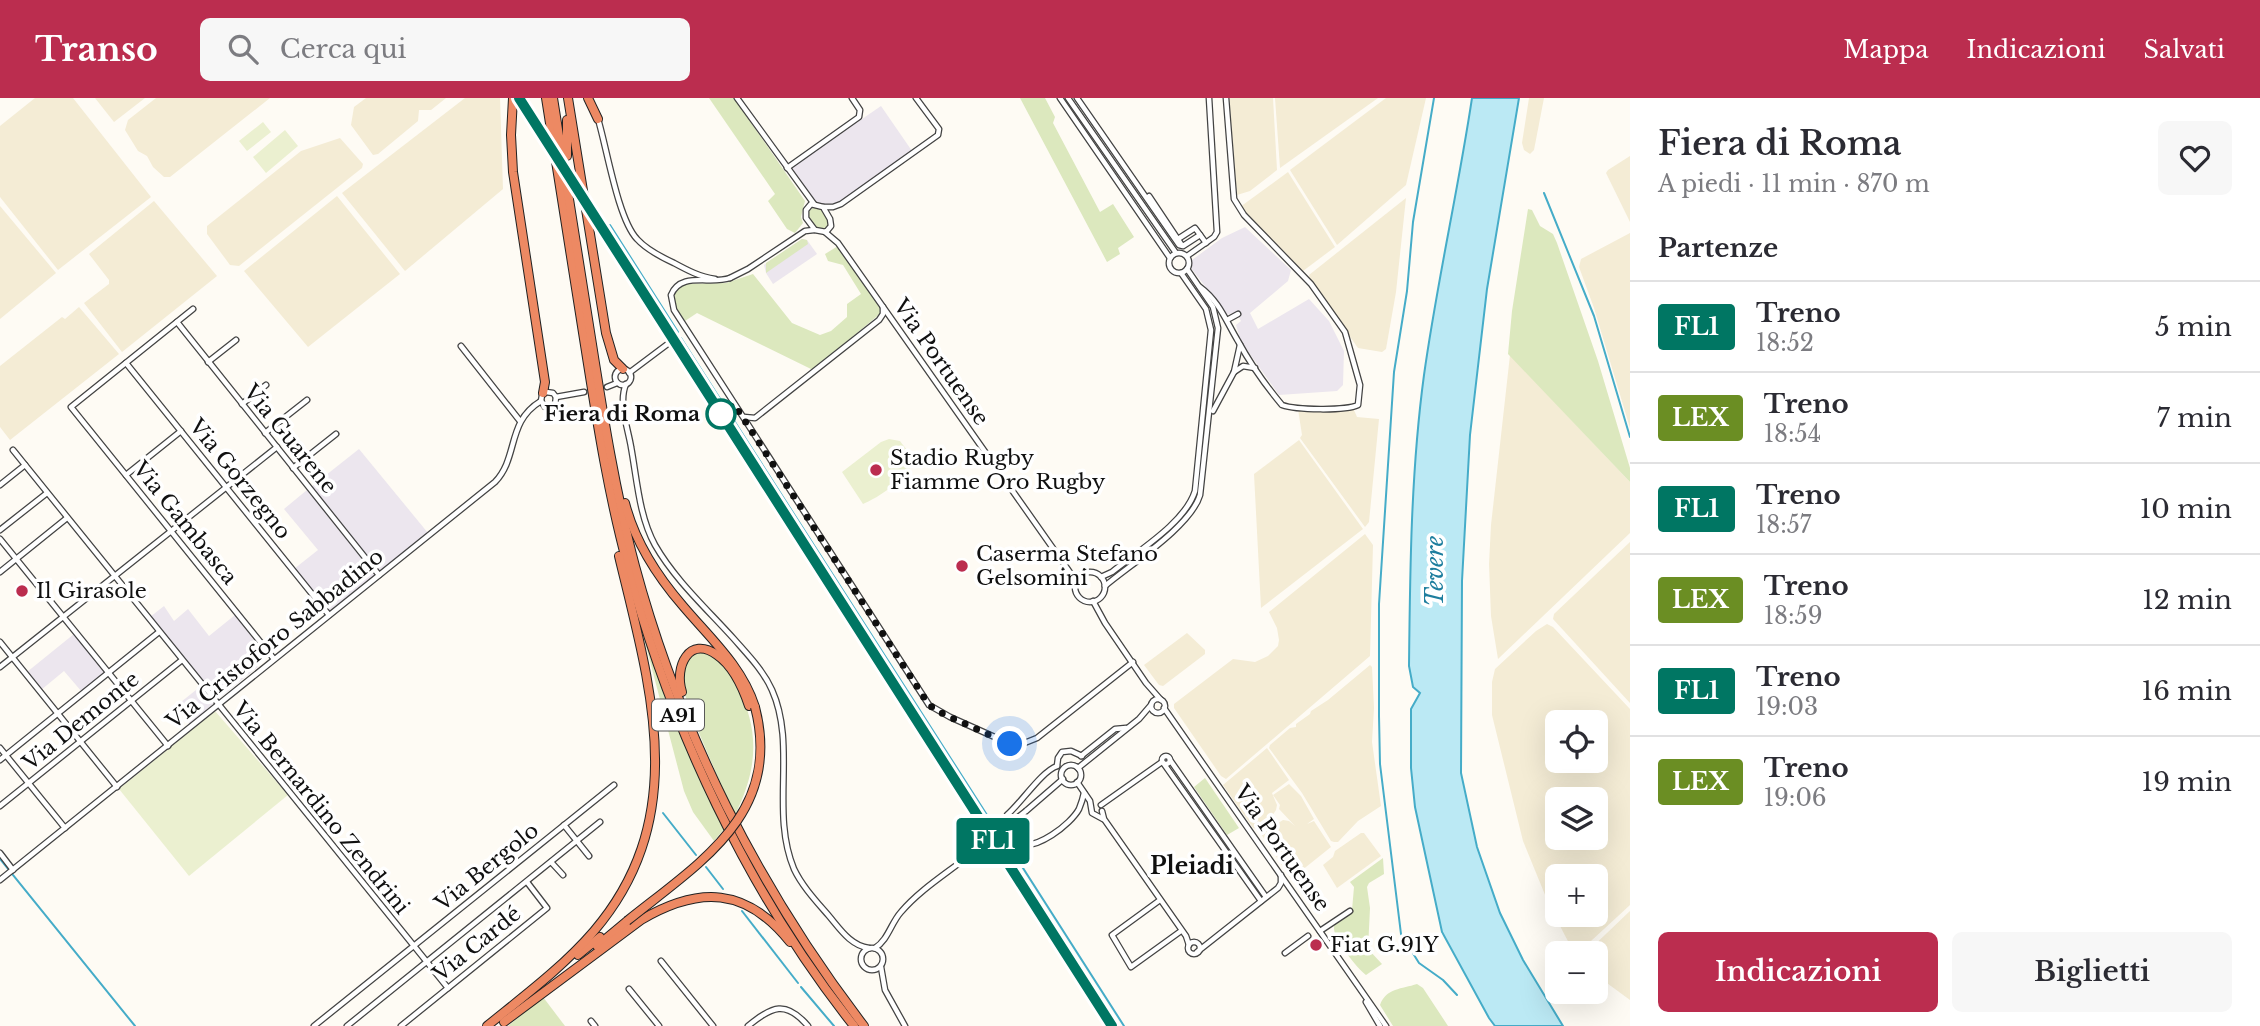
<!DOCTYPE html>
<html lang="it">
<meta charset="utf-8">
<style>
:root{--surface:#fff;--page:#f7f7f7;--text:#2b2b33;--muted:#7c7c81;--line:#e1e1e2;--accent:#bb2d4f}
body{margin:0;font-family:"Libre Baskerville",serif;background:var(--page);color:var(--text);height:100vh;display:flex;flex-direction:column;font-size:26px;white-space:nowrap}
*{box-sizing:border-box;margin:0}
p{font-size:23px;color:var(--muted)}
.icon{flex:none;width:38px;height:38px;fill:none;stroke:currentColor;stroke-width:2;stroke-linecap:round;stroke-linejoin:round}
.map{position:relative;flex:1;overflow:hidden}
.details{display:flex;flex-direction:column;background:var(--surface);width:630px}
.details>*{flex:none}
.badge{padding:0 14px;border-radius:5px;font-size:24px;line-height:46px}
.buttons{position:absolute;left:1545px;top:612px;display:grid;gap:14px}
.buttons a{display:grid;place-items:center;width:63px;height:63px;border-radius:10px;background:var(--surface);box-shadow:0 7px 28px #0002;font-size:35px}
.you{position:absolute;width:35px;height:35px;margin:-18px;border:5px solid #fff;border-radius:50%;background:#1a73e8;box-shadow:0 0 0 10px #1a73e833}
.map>.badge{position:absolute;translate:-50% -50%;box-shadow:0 0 0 4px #fff}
h2{padding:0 28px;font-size:26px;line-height:63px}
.round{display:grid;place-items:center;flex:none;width:74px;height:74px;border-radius:10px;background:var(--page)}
.overview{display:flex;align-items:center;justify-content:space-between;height:119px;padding:0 28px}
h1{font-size:33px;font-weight:600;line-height:52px}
.action{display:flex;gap:14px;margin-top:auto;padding:14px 28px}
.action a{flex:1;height:80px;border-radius:10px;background:var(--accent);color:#fff;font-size:28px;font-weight:600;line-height:80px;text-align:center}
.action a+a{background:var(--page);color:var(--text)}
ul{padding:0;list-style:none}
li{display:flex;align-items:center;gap:21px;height:91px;padding:0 28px;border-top:2px solid var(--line)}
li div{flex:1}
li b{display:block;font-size:26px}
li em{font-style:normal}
li .badge{min-width:77px;font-weight:700;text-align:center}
header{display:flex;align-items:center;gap:42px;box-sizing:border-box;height:98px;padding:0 35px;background:var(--accent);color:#fff}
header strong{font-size:33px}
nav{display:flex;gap:38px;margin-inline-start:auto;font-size:24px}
.search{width:490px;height:63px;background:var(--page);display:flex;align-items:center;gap:18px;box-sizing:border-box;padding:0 24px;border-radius:10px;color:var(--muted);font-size:26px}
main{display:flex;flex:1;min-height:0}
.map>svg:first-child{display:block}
.industrial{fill:#ece6ee}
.farmland{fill:#f4ecd5;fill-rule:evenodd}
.green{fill:#dce8be}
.pitch{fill:#ebf0d0}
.water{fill:#bbe9f4;stroke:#45acc8;stroke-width:2}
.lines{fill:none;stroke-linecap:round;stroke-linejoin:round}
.stream{stroke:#45acc8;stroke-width:2}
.minor-casing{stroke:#434343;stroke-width:7}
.highway-casing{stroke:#212121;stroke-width:10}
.minor{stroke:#fff;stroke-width:4.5}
.highway{stroke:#ed8963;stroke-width:8}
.rail{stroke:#bb2d4f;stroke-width:2}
.minor-bridge-casing{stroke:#434343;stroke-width:7;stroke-linecap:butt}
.highway-bridge-casing{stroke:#212121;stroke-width:10;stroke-linecap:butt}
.minor-bridge{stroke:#fff;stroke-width:4.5}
.highway-bridge{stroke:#ed8963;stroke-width:8}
.line-casing{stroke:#fff;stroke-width:16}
.line{stroke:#007663;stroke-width:10}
.walk{stroke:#101010;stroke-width:7;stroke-dasharray:0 12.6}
.stop-dot{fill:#fff;stroke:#007663;stroke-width:3.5}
.poi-dot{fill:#bb2d4f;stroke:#fff;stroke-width:2.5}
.labels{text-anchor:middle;stroke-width:7;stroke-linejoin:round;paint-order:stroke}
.shield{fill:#fff;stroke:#585858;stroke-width:2}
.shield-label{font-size:19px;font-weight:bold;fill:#101010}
.street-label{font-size:21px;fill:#101010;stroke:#fff}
.stop-label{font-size:21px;font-weight:bold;fill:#101010;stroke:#fff;text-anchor:end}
.poi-label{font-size:21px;fill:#101010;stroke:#fff;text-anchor:start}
.water-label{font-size:23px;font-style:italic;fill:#1e7e9e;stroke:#fff}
.neighbourhood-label{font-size:23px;font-weight:bold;fill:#101010;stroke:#fff}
</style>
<header>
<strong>Transo</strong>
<div class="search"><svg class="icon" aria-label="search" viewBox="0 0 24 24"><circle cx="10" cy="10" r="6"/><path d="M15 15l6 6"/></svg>Cerca qui</div>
<nav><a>Mappa</a><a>Indicazioni</a><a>Salvati</a></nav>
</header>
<main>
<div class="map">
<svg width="1630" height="928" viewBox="0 0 1630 928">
<rect width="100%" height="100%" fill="#fefbf4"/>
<g class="industrial">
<polygon points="881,8 912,53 837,105 825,107 812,102 791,70"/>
<polygon points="1245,129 1291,172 1288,183 1250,215 1258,231 1309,201 1329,223 1344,253 1343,287 1337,293 1279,297 1237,238 1239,237 1236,227 1241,223 1236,214 1227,217 1191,170 1192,162 1222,140"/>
<polygon points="802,141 807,142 817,156 773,186 766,175 764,167"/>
<polygon points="359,351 428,435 379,474 311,389"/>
<polygon points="307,392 375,477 328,514 294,471 318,452 284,411"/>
<polygon points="164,508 174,523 188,511 209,538 235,517 260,550 250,559 258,569 217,602 150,519"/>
<polygon points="74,536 106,575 82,594 64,573 41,592 27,574"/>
<polygon points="201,588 214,605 190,626 176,608"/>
</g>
<g class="farmland">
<polygon points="35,0 73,0 151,99 58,172 0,99 0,28"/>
<polygon points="95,0 145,0 114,24"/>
<polygon points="156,0 270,0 170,79 164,79 153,69 147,58 138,53 125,32 128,22"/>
<polygon points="366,0 446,0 431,12 419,12 418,23 378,56 373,57 351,27 354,9"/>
<polygon points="465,0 500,0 503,91 405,173 342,95"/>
<polygon points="1229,0 1273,0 1277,72 1250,93 1237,97"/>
<polygon points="1275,0 1378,0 1280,70"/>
<polygon points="1386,0 1426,0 1406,87 1337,147 1290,72"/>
<polygon points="1529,0 1544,0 1534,52 1530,56 1524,52 1522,45"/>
<polygon points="340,40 363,66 362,70 239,168 230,167 207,136 207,128 301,53"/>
<polygon points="1630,58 1630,124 1606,75 1608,72"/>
<polygon points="1288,74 1335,149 1303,173 1243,115 1240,109"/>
<polygon points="337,98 400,176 308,249 244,173"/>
<polygon points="1406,100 1396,194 1386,251 1382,254 1358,250 1310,182 1309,177"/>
<polygon points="154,103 217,178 122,254 84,205 109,186 109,182 89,156"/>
<polygon points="0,108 56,175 0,221"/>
<polygon points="1630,135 1630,330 1594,210 1579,169 1581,161"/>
<polygon points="79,209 119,256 10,342 0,329 0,268 62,219 65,221"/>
<polygon points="1510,257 1630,384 1630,435 1498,561 1491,518 1489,466 1491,427"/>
<polygon points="1298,311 1354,312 1357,319 1379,321 1369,424 1365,429 1300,340 1302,337"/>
<polygon points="1299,342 1363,431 1261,510 1254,376"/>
<polygon points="1365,436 1373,447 1370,558 1226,681 1221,678 1174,610 1174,606 1233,561 1255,564 1268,558 1278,548 1279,542 1277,530 1269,514"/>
<polygon points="1630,444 1630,605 1553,521 1554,516"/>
<path d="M1547,526L1553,529L1630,611V807L1578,855L1574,854L1570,847L1550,809L1523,743L1492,617V584L1495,571L1536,533ZM1558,625H1596V663H1558ZM1558,702H1596V740H1558ZM1558,779H1596V817H1558Z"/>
<polygon points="1187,535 1205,552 1205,556 1163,588 1159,587 1144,567"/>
<polygon points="1370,567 1372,569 1374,610 1372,644 1381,708 1358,723 1338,744 1334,744 1331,743 1302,695 1269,650 1270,647 1290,630 1296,629 1296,626 1310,616 1311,613 1328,602"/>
<polygon points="1267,650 1289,682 1272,695 1277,707 1276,712 1268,724 1257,731 1253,730 1223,687"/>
<polygon points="1289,686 1301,698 1314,721 1307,726 1314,723 1331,749 1291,781 1261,736 1283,722 1289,723 1295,728 1279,711 1280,707 1273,697"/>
<polygon points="1361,735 1364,735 1381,758 1337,790 1323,767 1333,759 1335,753"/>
<polygon points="1630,813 1630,902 1596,877 1598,872 1596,869 1596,856 1585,856"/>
</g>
<g class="green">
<polygon points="709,0 734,0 805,103 801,119 803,125 795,135 787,131 768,103 775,96"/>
<polygon points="1020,0 1045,0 1055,19 1053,25 1100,114 1113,106 1134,139 1118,150 1120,156 1107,164"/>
<path d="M814,109C822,110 829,119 828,127L825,130H817L809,120L808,114Z"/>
<polygon points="1528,111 1532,112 1540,128 1553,136 1557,145 1598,263 1630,370 1630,384 1508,256 1512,213"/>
<polygon points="802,141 807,142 808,146 766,175 766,165"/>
<polygon points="838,148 881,210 881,215 815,270 811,271 697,215 685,223 675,208 675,194 684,186 726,185 753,176 792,225 820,237 831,233 847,219 847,206 861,196 843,167 828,163 825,156"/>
<polygon points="641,529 682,641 725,730 714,743 693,714 684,693"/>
<path d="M705,554C720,560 730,573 737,588C761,634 757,672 735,717C725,695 678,593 681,575C683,569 689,561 692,556Z"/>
<polygon points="1205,680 1239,730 1227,737 1194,689"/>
<path d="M1383,760L1384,776L1369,785L1367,789L1370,810L1368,851L1382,866L1366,877C1358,871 1328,836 1335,826C1339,820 1348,818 1352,812L1354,789L1350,784Z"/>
<path d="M1417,886L1423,890L1448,928H1393L1380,907C1386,890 1402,891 1417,886Z"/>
<polygon points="543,899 565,928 508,928"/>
</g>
<g class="pitch">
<polygon points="263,24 271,34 247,53 239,43"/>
<polygon points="285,32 298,48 266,75 253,59"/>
<path d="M889,341L900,343C904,349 911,355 912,362C914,377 876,401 863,406L842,374L881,344Z"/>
<polygon points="215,613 288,697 189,778 119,691"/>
</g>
<path class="water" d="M1472,0H1519L1487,191L1470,337L1462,483L1461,675L1477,749L1500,815L1523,862L1563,928H1495L1489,920L1442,834L1415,709L1411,670V611L1420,595L1413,589L1409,568C1410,471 1411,373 1424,277C1437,184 1458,93 1472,0Z"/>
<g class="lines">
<g class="stream">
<polyline points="1434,0 1413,124 1407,193 1394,274 1379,506 1379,618 1380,666 1401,836 1419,865 1443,882 1457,897"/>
<polyline points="1544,95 1594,218 1630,339"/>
<polyline points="610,127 678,234"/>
<path d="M681,240L987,717C1000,724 1008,730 1007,745L1124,928"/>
<polyline points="663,715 696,757"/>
<polyline points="0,761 135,928"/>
<polyline points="706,769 723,791"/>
<polyline points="742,813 798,885"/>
<polyline points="801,889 834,928"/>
</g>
<defs>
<g id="minor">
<polyline points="737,0 814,106"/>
<polyline points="1060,0 1170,160"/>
<polyline points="1068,0 1176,155"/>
<polyline points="1077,0 1179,147 1183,148 1200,137"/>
<path d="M598,21C607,51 618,121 637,141C646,151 661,159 674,165C687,172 700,179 715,181"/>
<polyline points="787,70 859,19 860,12 852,0"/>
<polyline points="1149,98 1181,146"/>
<polygon points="811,106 823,109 830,121 831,128 826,134 815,132 806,120 806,112"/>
<polyline points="823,109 833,109 841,106 938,37 939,31 916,0"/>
<polyline points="825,134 838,145 1076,483"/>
<polyline points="1178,141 1195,130 1206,145"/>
<circle cx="1179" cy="165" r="10"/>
<polyline points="1187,158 1214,139 1217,134 1209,0"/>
<path d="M730,180C710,187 681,173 671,197L674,212L929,607L950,619L1008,645L1022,646L1037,640L1133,564"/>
<polyline points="730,180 748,171 805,133 814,132"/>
<path d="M1200,189C1219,203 1226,223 1238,243C1250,265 1266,288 1282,307C1296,312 1345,313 1358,307L1360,287L1345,234L1311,186L1244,117L1234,101L1226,0"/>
<polyline points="193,211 71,309 274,561"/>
<polyline points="1227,222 1238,216"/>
<polyline points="177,224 379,477"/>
<polyline points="461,248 520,323"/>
<polyline points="208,264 236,242"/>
<polyline points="126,265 329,517"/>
<circle cx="623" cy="279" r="8"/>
<polyline points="1234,274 1243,268 1255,270"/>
<polyline points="629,275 669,245"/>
<path d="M626,286C618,305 628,330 631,349C637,381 639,418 655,447C675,482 707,511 734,541C748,557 763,572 772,592C797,648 770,714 794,771C802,788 816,803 829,818C840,831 851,848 869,850"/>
<polyline points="607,289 617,285"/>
<polyline points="541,303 545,309 555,307 556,299 584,294"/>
<polyline points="541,303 542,297 546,294 553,295 556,299"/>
<polyline points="242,306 266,287"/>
<polyline points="1213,313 1234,274 1240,247"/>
<polyline points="744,319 755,320 879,222 883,216 883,209"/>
<polyline points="265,335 307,302"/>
<polyline points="13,352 448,890"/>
<polyline points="293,370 336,336"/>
<polyline points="126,377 181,333"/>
<polyline points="0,387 25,367"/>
<polyline points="0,432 47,395"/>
<polyline points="0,441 168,648"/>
<polyline points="0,474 67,420"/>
<circle cx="1090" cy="489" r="15"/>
<path d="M1101,479L1112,474C1138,453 1185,425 1195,393L1211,232L1206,211L1181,175"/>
<path d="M1105,488C1131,466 1191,428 1200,397L1218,230L1213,209L1187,171"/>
<polyline points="1093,503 1105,525 1146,585 1161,602"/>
<polyline points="0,544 117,689"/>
<polyline points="0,569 277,349"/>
<circle cx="1158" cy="608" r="7"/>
<polyline points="1164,610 1386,928"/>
<polyline points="0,650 65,730"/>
<circle cx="1166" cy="662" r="4"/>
<polyline points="1081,658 1115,631 1126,630"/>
<polyline points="0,662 159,534"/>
<polyline points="1170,662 1266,799"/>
<polyline points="1164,666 1261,803"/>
<circle cx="1071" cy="677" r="10"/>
<polyline points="1057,668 1058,660 1062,654 1071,653 1082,658"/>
<polyline points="1078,670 1139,621 1151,607"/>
<polyline points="1077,684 1090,703 1092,715 1103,721"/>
<polyline points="1101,707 1162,664"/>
<polyline points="0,708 182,562"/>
<polyline points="1026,713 1063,681"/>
<polyline points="1102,713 1104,721 1186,838 1189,847"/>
<polyline points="564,727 589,758"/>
<path d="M1018,745C1035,754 1071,726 1079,711C1081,706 1083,700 1084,695"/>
<polyline points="0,755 13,772"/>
<path d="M1024,758C1017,746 1005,732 1007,717C1022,704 1041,674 1057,668"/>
<polyline points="551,764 563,777"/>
<path d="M0,782L495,384C519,359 506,324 541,303"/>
<polyline points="1160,802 1112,837 1131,869 1181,833"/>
<polyline points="1320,833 1350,813"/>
<circle cx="1194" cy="850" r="6"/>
<circle cx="872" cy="861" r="11"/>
<path d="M875,850C888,842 891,825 901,814C918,794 941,779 962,763"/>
<polyline points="1197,854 1278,790 1281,785 1281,777"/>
<polyline points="1285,855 1308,838"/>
<polyline points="661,863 713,928"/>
<polyline points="881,869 885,892 905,928"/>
<polyline points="629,891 659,928"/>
<polyline points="1366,904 1380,928"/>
<polyline points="591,923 595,928"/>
<polyline points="314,928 614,687"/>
<polyline points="347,928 600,724"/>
<polyline points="401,928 547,810 527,784"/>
<path d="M748,928C772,908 786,902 808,928"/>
</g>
<g id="highway">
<polyline points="513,0 511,37 513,74 545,284 543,295"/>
<path d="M546,0C559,80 571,161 584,241C596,316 607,391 627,465C669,627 749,796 854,928"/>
<path d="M553,0C566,80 578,160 591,240C603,316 615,393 635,468C680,635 759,791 864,928"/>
<polyline points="568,0 606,235 614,262 623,271"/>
<polyline points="588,0 598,21"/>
<polyline points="567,22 567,58"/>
<path d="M625,405C635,444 657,478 683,508C710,540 742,568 755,609"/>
<path d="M682,594C674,569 689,537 717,557C733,568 743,590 749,608"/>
<polyline points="597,848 627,823"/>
<polyline points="578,857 600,839"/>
<path d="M504,924L641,822C699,788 746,789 790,844"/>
<path d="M487,928C524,898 563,869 594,833C692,718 650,588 619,458"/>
</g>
</defs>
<use href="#minor" class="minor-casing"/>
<use href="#highway" class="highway-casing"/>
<use href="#minor" class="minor"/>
<use href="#highway" class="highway"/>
<g class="rail">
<polyline points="522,10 541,39"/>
<polyline points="599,126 1112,928"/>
</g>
<defs>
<polyline id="minor-bridge" points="962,763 1026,713"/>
<path id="highway-bridge" d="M627,823C699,765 783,716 755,609"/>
</defs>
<use href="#minor-bridge" class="minor-bridge-casing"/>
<use href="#highway-bridge" class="highway-bridge-casing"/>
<use href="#minor-bridge" class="minor-bridge"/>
<use href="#highway-bridge" class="highway-bridge"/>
</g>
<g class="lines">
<defs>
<polyline id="line" points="519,0 1112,928"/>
</defs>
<use href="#line" class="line-casing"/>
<use href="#line" class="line"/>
<polyline class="walk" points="721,316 734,306 927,604 934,611 950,619 1010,646"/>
</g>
<circle class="stop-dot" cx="721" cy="316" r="14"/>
<g class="poi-dot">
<circle cx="876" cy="372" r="7"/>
<circle cx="962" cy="468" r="7"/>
<circle cx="22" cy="493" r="7"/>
<circle cx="1316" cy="847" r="7"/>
</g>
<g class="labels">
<rect class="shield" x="652" y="601.5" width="52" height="31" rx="5"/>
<g class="shield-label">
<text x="678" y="624">A91</text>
</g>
<g class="street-label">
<text transform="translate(941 264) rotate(55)" y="7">Via Portuense</text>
<text transform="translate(290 341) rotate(51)" y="7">Via Guarene</text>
<text transform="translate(240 381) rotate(51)" y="7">Via Gorzegno</text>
<text transform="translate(185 425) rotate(51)" y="7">Via Gambasca</text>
<text transform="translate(275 541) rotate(-39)" y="7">Via Cristoforo Sabbadino</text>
<text transform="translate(81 623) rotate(-39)" y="7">Via Demonte</text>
<text transform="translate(321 710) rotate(51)" y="7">Via Bernardino Zendrini</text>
<text transform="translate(1282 750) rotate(55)" y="7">Via Portuense</text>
<text transform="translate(487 769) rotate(-39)" y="7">Via Bergolo</text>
<text transform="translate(477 846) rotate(-39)" y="7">Via Cardé</text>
</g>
<g class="stop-label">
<text x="700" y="323">Fiera di Roma</text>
</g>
<g class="poi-label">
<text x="890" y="367">Stadio Rugby<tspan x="890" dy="24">Fiamme Oro Rugby</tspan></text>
<text x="976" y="463">Caserma Stefano<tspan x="976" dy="24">Gelsomini</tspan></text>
<text x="36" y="500">Il Girasole</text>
<text x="1330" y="854">Fiat G.91Y</text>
</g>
<g class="water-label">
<text transform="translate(1435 473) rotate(-90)" y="8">Tevere</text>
</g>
<g class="neighbourhood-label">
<text x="1192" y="776">Pleiadi</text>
</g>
</g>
</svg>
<div class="buttons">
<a><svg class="icon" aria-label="locate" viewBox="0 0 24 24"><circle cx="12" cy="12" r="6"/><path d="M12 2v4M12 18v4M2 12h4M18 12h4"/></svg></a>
<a><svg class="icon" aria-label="layers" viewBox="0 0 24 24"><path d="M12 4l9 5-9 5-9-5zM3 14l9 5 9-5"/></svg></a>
<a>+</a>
<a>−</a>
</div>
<div class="you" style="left:1010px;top:646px"></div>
<b class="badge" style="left:993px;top:743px;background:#007663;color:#fff">FL1</b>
</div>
<section class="details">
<div class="overview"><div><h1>Fiera di Roma</h1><p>A piedi · 11 min · 870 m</p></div><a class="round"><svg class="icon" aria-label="heart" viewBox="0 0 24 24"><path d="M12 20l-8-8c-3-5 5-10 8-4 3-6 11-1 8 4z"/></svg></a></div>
<h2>Partenze</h2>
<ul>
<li><span class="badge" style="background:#007663;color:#fff">FL1</span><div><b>Treno</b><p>18:52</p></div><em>5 min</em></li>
<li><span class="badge" style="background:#6b8e23;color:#fff">LEX</span><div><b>Treno</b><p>18:54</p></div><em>7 min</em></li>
<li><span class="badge" style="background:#007663;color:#fff">FL1</span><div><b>Treno</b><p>18:57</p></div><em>10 min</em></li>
<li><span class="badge" style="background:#6b8e23;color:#fff">LEX</span><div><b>Treno</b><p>18:59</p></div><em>12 min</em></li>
<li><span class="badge" style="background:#007663;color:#fff">FL1</span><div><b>Treno</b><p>19:03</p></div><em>16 min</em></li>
<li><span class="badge" style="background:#6b8e23;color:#fff">LEX</span><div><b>Treno</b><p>19:06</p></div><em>19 min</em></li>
</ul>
<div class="action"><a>Indicazioni</a><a>Biglietti</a></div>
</section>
</main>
